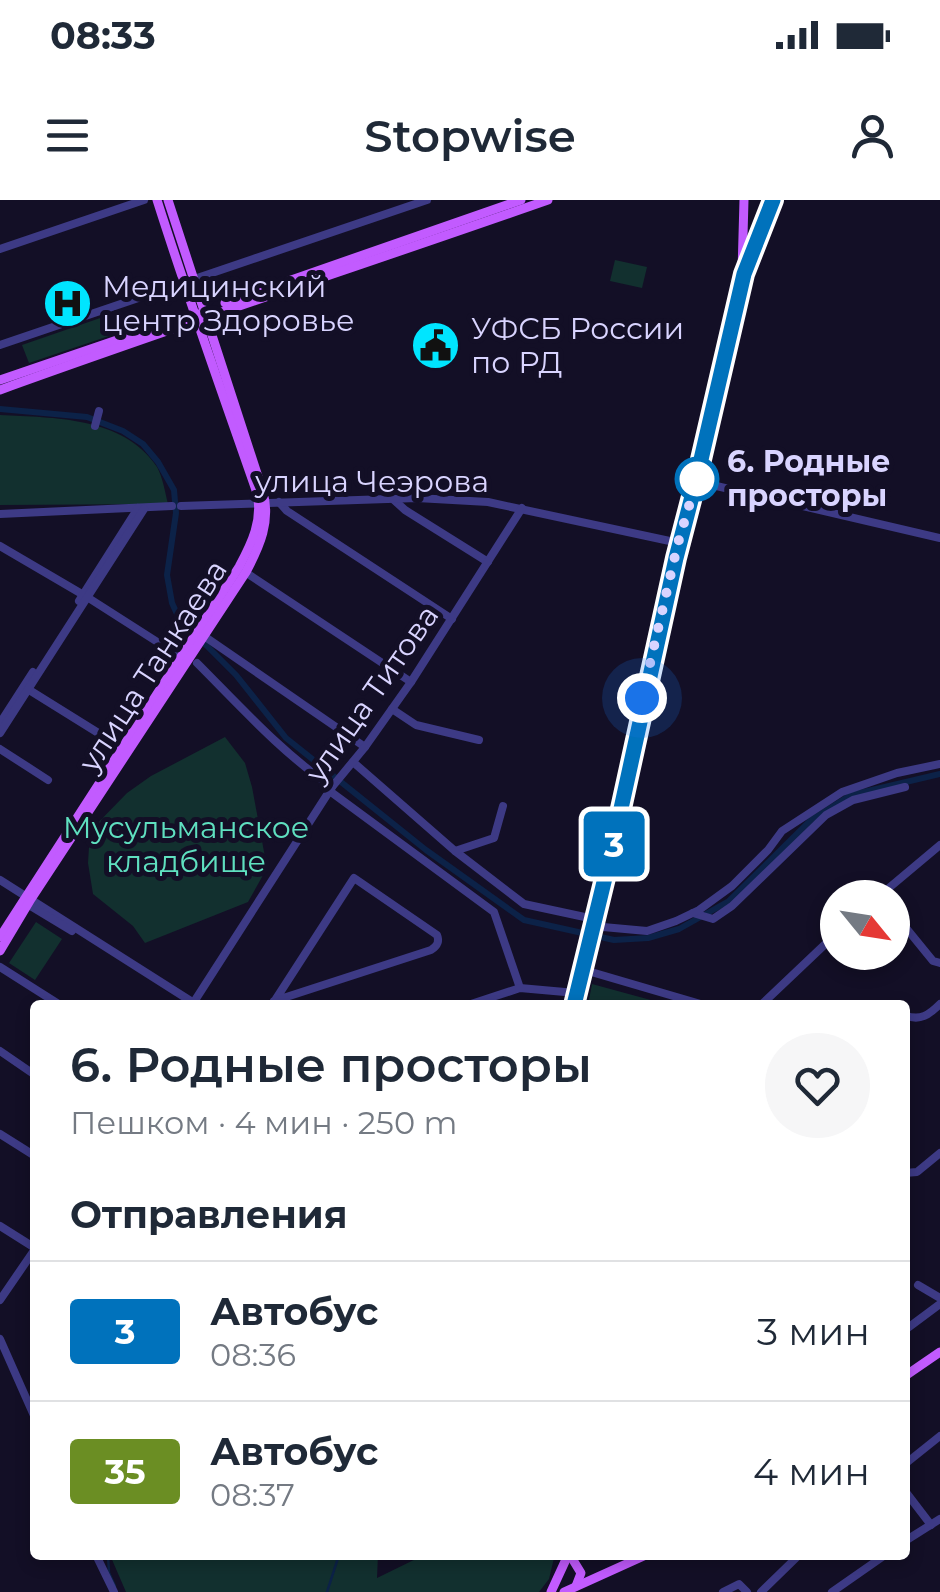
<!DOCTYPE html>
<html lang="ru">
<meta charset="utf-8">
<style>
:root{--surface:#fff;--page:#f6f6f7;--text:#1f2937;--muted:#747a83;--line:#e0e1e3}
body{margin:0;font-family:Montserrat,sans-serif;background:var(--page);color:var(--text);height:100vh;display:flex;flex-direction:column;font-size:38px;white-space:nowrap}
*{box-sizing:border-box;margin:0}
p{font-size:32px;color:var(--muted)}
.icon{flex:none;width:55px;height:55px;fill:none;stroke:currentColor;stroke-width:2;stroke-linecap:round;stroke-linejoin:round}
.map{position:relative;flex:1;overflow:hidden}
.sheet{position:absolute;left:30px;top:800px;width:880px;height:560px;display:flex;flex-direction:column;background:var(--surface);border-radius:10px;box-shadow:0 5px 15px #0003}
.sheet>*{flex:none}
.badge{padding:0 20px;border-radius:8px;font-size:35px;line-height:65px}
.needle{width:65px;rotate:120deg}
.controls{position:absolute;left:820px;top:680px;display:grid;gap:20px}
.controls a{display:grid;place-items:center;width:90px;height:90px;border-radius:50%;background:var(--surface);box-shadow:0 5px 15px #0003;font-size:50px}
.you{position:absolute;width:50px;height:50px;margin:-25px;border:8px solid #fff;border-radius:50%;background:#1a73e8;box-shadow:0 0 0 15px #1a73e833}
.map>.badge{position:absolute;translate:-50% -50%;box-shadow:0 0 0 5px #fff}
h2{padding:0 40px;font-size:38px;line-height:90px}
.round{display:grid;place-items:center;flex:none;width:105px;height:105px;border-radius:52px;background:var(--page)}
.head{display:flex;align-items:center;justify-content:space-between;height:170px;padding:0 40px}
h1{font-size:48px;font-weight:600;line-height:75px}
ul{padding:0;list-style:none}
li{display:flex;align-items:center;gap:30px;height:140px;padding:0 40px;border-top:2px solid var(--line)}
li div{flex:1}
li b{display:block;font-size:38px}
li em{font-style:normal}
li .badge{min-width:110px;font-weight:700;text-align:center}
.status{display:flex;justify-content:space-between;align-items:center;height:70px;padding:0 50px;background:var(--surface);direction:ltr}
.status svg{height:28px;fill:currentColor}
header{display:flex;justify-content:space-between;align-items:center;height:130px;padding:0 40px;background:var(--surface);font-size:45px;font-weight:600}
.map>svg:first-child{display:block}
.green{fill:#12302f}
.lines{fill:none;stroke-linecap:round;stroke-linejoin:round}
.stream{stroke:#0c2248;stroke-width:2.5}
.canal{stroke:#0c2248;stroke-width:6}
.minor{stroke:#3d3a85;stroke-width:8}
.major{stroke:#c25bff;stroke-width:9}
.line-casing{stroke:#fff;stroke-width:22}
.line{stroke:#0072bc;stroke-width:15}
.walk{stroke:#d9d4ff;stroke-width:10;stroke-dasharray:0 18}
.stop-dot{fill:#fff;stroke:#0072bc;stroke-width:5}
.labels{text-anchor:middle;stroke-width:10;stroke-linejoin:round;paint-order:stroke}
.poi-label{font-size:30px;fill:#d9d4ff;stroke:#130f26;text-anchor:start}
.stop-label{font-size:30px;font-weight:bold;fill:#d9d4ff;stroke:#130f26;text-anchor:start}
.street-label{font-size:30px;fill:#d9d4ff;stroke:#130f26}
.park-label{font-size:30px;fill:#5fe0c0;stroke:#130f26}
</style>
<div class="status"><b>08:33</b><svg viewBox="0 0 49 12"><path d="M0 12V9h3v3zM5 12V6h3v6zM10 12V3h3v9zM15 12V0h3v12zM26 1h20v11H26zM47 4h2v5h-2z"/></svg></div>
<header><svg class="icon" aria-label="menu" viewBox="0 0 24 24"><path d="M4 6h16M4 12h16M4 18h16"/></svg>Stopwise<svg class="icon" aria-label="person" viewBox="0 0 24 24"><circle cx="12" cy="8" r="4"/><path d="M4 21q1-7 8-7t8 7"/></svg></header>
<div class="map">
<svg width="940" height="1392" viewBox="0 0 940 1392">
<rect width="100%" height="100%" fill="#130f26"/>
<g class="green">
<polygon points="615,60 647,67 642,88 610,81"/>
<polygon points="106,116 112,135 29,163 22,145"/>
<path d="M0,215C53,218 123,216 157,267C163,278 165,292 168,304L0,305Z"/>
<polygon points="225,537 245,563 252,587 267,668 248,702 145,743 133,726 93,694 88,663 90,631 127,593 151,576"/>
<polygon points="36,722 62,739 35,780 9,763"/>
<polygon points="592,784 669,805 670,805 588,805"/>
<polygon points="110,1355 378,1355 377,1378 424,1355 554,1355 554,1358 549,1379 539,1392 126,1392"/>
</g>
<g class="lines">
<g class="stream">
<polyline points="108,1355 109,1373 115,1386"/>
<polyline points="327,1392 339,1355"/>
</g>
<polyline class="canal" points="0,209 87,217 123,231 143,244 158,262 174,290 176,313 167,375 172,403 178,416 189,431 207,446 236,475 286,538 426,650 524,720 614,740 648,738 679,729 729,701 811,620 851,595 940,574"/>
<g class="minor">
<polyline points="0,49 144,0"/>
<polyline points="0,145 427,0"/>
<polyline points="95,226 99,211"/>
<polyline points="695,281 940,338"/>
<polyline points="394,300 405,310 488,362"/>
<polyline points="279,302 287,311 452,419"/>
<polyline points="181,306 417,298 488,302 679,343"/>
<polyline points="0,314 172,306"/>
<polyline points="0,346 87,397 184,459"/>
<polyline points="242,370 411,482"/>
<polyline points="79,401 138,308"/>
<polyline points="201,434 365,547"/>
<path d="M197,463C241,507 281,552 332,587"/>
<polyline points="26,488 124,549"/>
<polyline points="392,509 416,525 479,540"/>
<polyline points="0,523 33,472"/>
<polyline points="0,533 144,309"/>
<polyline points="0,549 48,580"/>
<polyline points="353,562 455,651 524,704 594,719"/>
<polyline points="331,592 494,712 520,788"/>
<polyline points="455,651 494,638 503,606"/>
<polyline points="0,680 197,805"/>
<polyline points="882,698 890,687 940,645"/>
<polyline points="24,702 72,731"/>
<polyline points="693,713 713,719 732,706 826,615 853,600 905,587"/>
<polyline points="902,723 933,761 940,763"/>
<polyline points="592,726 647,731 676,721 699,710 732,686 768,650 782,631 842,592 897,573 940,564"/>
<polyline points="0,767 60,805"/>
<polyline points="581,769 704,805"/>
<polyline points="192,805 332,587 365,547 411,482 522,308"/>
<path d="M272,805L354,678L437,735C440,742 437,746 431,750L274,801"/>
<polyline points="468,805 520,788 576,793"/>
<polyline points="761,805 838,732"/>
<polyline points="880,805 883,805"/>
<path d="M905,815C920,822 930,814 940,804"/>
<polyline points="0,851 35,875"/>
<polyline points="0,934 35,956"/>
<polyline points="905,973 917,972 940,953"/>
<polyline points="0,1026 35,1048"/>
<polyline points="918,1085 940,1098"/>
<polyline points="0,1100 35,1049"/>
<polyline points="905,1130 940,1104"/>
<polyline points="0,1139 35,1218"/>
<polyline points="905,1264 940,1236"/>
<polyline points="905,1291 931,1325"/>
<polyline points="905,1341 940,1319"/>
<polyline points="96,1355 114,1392"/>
<polyline points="723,1392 739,1384 747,1392"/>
<polyline points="761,1392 799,1355"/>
<polyline points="832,1392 885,1355"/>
</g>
<g class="major">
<polyline points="742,72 744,0"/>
<polyline points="225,103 521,0"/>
<polyline points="0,180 196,113"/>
<path d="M0,190C182,124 365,64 548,0"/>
<path d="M0,737L239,367C252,343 263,320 257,293C223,195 188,98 157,0"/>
<path d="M0,751L31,699L246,372C260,346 271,321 263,292L168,0"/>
<polyline points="574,805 613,645 676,358 696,281 745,74 773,0"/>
<polyline points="905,1176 940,1152"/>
<polyline points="570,1355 581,1373 576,1386"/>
<polyline points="551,1392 568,1355"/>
<polyline points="564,1392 646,1355"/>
</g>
</g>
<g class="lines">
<defs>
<polyline id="line" points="574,805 613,645 676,358 696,281 744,74 773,0"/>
</defs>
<use href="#line" class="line-casing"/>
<use href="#line" class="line"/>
<polyline class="walk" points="642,498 678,343 697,279"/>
</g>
<defs>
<symbol id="hospital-disc" viewBox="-11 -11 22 22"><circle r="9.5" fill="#00e5ff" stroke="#130f26"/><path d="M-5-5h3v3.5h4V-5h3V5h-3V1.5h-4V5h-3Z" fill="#111"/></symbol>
<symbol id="civic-disc" viewBox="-11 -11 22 22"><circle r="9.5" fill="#00e5ff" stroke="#130f26"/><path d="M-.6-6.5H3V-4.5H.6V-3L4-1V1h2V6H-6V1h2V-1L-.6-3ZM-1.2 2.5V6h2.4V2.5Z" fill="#111"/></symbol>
</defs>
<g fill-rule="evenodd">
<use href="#hospital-disc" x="40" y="76" width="55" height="55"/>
<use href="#civic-disc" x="408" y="118" width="55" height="55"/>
</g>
<circle class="stop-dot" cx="697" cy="279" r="20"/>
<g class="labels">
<g class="poi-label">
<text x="102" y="97">Медицинский<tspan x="102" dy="34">центр Здоровье</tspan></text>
<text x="471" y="139">УФСБ России<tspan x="471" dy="34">по РД</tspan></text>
</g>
<g class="stop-label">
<text x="727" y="272">6. Родные<tspan x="727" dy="34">просторы</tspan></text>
</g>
<g class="street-label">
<text x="372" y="292">улица Чеэрова</text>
<text transform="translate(153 466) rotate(-57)" y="10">улица Танкаева</text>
<text transform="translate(372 494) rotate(-55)" y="10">улица Титова</text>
</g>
<g class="park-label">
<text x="186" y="638">Мусульманское<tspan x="186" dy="34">кладбище</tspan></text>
</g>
</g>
</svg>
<div class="controls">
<a><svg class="needle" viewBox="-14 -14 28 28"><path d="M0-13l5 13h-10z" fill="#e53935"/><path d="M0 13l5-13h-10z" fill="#747a83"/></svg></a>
</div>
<div class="you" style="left:642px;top:498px"></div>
<b class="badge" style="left:614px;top:644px;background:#0072bc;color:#fff">3</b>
<section class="sheet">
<div class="head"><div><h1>6. Родные просторы</h1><p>Пешком · 4 мин · 250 m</p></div><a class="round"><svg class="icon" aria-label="heart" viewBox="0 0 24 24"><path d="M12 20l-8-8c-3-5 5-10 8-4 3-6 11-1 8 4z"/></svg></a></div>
<h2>Отправления</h2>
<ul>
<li><span class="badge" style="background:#0072bc;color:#fff">3</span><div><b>Автобус</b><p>08:36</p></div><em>3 мин</em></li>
<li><span class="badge" style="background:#6b8e23;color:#fff">35</span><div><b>Автобус</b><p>08:37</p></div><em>4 мин</em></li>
</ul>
</section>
</div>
